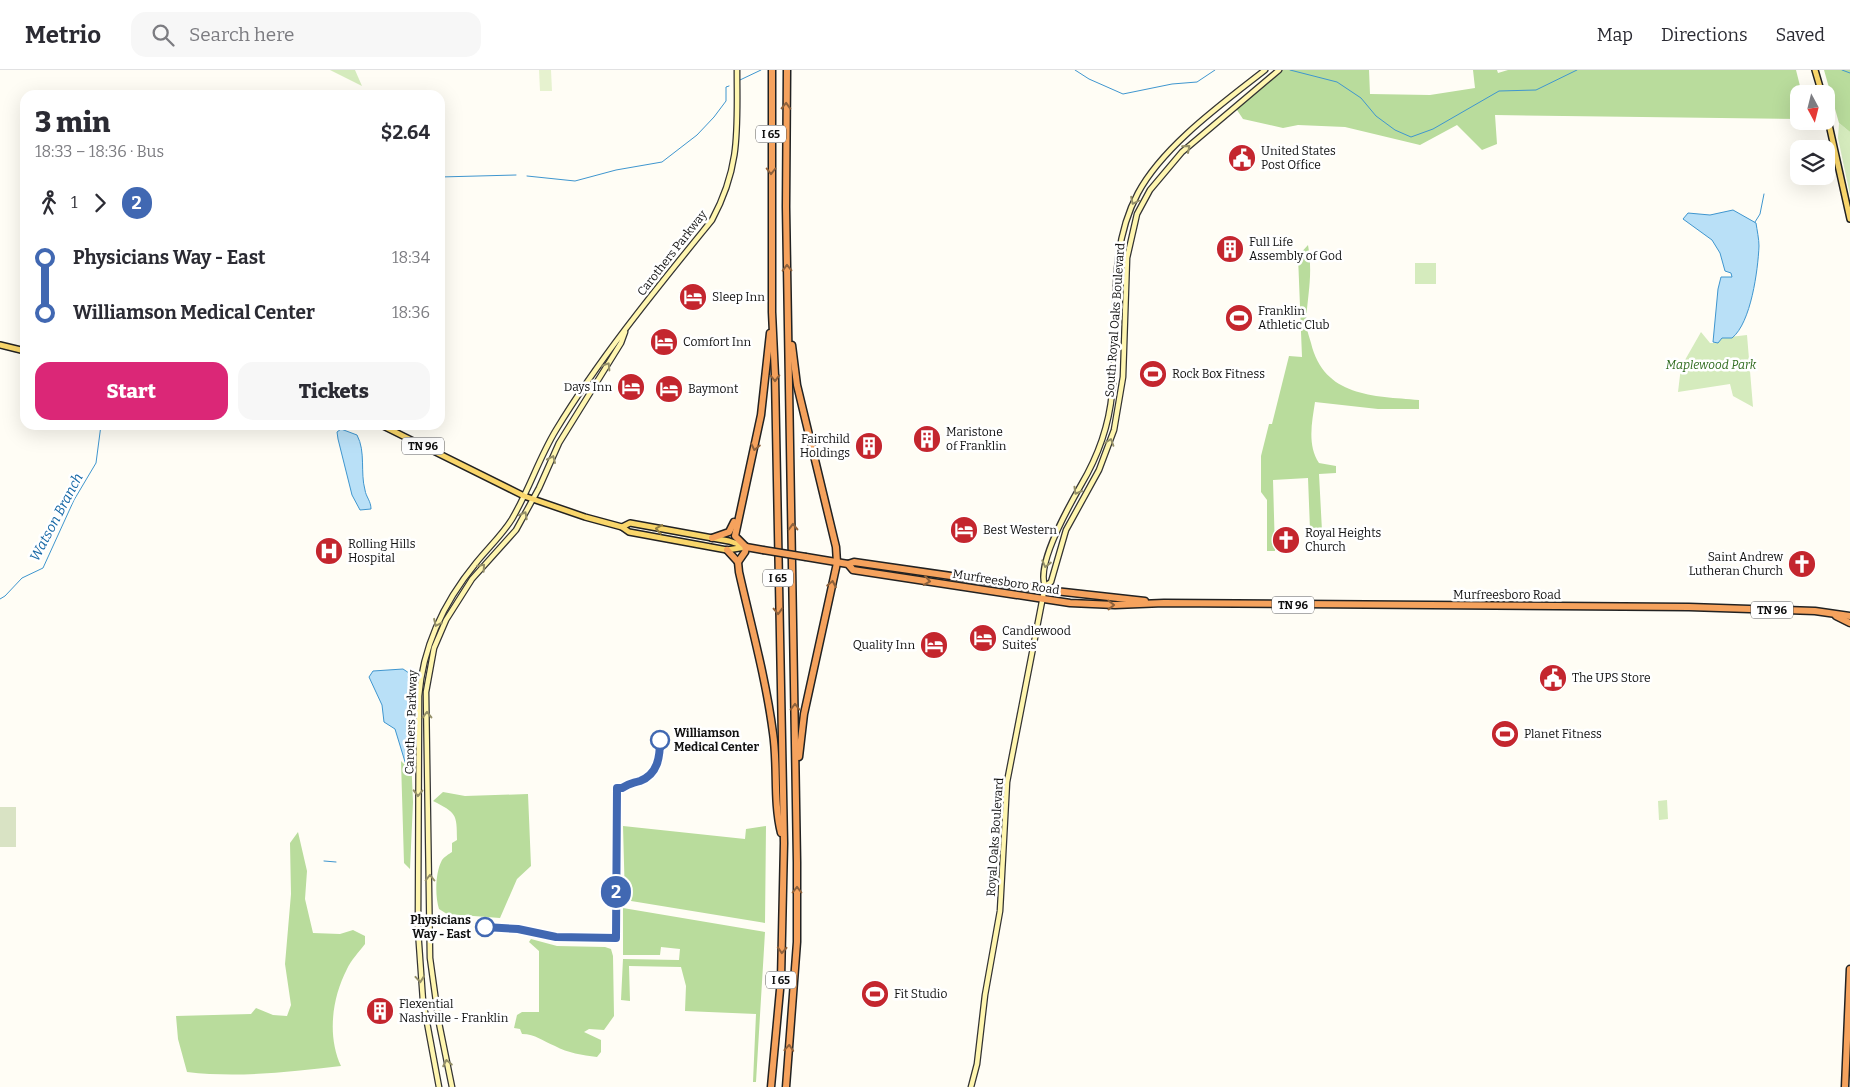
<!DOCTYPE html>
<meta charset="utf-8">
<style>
:root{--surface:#fff;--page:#f7f7f7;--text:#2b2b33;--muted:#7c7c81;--line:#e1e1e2;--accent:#db2777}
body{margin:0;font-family:Bitter,serif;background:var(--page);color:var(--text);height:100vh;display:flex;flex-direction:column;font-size:19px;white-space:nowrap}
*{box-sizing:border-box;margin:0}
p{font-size:16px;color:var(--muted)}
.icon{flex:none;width:28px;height:28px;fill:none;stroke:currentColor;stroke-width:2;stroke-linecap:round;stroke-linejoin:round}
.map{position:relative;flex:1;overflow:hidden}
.side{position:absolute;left:20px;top:20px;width:425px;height:340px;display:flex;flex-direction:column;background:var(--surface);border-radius:15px;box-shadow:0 5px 20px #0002}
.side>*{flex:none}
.badge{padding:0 10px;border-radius:16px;font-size:18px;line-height:32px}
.needle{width:32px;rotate:173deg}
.buttons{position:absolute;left:1790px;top:15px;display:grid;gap:10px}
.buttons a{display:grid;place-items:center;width:45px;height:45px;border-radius:10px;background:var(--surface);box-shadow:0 5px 20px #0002;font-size:25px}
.map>.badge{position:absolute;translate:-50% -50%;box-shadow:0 0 0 2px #fff}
.legs{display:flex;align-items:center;gap:8px;height:55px;padding:0 15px;font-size:16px}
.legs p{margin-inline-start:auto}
.headline{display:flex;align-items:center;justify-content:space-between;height:85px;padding:0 15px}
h1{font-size:28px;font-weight:800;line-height:38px}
.button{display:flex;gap:10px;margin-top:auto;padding:10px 15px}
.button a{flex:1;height:58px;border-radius:15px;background:var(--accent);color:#fff;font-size:20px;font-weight:800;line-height:58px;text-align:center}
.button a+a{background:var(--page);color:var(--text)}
ul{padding:0 15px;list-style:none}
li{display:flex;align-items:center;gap:18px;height:55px;font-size:19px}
li i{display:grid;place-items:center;width:8px;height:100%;margin:0 6px;background:currentColor}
li i::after{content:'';width:12px;height:12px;margin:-6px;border:4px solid;border-radius:50%;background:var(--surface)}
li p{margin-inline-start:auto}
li:first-child i{background:linear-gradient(#0000 50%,currentColor 0)}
li:last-child i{background:linear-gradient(currentColor 50%,#0000 0)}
header{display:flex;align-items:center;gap:30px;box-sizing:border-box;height:70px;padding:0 25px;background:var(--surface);border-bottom:1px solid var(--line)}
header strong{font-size:24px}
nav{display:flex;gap:28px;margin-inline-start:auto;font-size:18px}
.search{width:350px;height:45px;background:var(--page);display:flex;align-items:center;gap:12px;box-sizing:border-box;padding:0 18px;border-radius:15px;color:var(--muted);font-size:19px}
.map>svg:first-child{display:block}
.green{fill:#d5ebbd}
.forest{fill:#b9dc9c}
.cemetery{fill:#d9e3c4}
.pitch{fill:#e6f2cf}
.water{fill:#b9e0f7;stroke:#3f96cf}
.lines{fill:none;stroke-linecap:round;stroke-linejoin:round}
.stream{stroke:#3f96cf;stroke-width:1}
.secondary-casing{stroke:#333;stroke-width:7}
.primary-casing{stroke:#222;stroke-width:8}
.highway-casing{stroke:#222;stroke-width:9}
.secondary{stroke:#fff6b0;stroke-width:4.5}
.primary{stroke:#f9d66b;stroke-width:5}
.highway{stroke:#f5a25d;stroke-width:6}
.highway-bridge-casing{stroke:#222;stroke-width:9;stroke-linecap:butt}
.highway-bridge{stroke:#f5a25d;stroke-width:6}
.oneway{stroke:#8e613b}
.oneway2{stroke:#948f68}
.oneway3{stroke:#917d42}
.line-1-casing{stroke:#fff;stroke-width:11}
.line-1{stroke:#4168b2;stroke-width:8}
.stop-1-dot{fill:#fff;stroke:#4168b2;stroke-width:2.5}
.labels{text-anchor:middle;stroke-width:5;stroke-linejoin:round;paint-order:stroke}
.shield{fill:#fff;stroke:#585858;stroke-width:1}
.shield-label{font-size:11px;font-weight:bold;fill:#111}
.poi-label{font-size:12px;fill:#111;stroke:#fff;text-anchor:start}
.street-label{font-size:12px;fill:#111;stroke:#fff}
.park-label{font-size:12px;font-style:italic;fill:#2f6b1f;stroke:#fff}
.stop-label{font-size:12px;font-weight:bold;fill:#111;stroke:#fff;text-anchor:start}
.water-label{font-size:14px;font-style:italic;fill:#1768a6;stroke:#fff}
</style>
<header>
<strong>Metrio</strong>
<div class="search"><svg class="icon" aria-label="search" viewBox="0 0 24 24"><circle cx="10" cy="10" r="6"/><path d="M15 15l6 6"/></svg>Search here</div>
<nav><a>Map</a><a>Directions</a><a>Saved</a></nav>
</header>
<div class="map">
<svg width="1850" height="1017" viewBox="0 0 1850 1017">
<rect width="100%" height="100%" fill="#fffdf5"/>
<g class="green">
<polygon points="330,0 355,0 362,16"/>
<polygon points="1839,53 1850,62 1850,125 1838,68"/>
<rect x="1415" y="193" width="21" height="21"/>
<polygon points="1701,262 1710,273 1718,273 1721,268 1747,265 1753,337 1733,326 1730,314 1678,322 1681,297"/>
<polygon points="1667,730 1668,749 1659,750 1658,731"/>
</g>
<g class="forest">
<polygon points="1279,0 1369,0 1370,24 1430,25 1475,18 1473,0 1497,0 1498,3 1508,0 1796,0 1802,24 1799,24 1799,49 1495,45 1497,74 1482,80 1457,55 1420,75 1345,57 1298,55 1283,58 1243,49 1235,37"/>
<polygon points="1824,0 1850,0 1850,62 1839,53"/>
<path d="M1308,175C1313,204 1308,222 1306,251C1306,258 1309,266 1311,273C1324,327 1373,326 1419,330V339H1378L1315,332C1312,352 1307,375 1319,393L1336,396V403L1319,404L1323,480H1315L1314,466L1310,459L1308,408L1273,410L1275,481H1267V430L1261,422V386L1269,354H1272L1289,286L1302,287L1298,186Z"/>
<polygon points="411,686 413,732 410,799 404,793 401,691 407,697 410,695"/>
<path d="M443,722L465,726L528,724L531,796L517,809L500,848L447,844L439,839C435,826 435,803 442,790C444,787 449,784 452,782V773L457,770C457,743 456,743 433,731Z"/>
<polygon points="623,756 745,769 746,759 766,756 765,853 625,830"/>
<path d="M298,762L307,801L305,829L313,863L340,864L353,860L365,866V874C359,882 351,890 347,899C332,928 327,966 341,996C289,1002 238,1008 187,1002L178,969L176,946L251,944L256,938L273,945L287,946L291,935L285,894L291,824L290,773Z"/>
<polygon points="623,838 765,862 756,1012 753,1012 756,944 685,941 686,916 681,897 629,896 630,931 621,930 623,889 679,890 680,879 661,877 660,885 623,885"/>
<path d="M531,869L557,876L605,877L611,879L613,886L614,946L604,960L589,959L584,962L601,970V982L597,987C582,985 568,983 555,976C542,971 536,964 522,964L520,959L514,958L517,945L522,942H539V881L529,872Z"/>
</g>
<rect class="cemetery" x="0" y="737" width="16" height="40"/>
<polygon class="pitch" points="539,0 551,0 552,21 540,21"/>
<g class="water">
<path d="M1733,140L1756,153C1757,160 1759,169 1759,176C1758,200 1751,253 1732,268H1722L1718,273L1713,272L1718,219L1721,207H1732L1731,203L1725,201L1720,183L1712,170L1683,149L1688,143L1710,145Z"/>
<path d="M341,359L357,365C366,382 360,402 365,420C366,427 371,431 371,439L360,440L352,425L338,369L337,362Z"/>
<path d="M403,599L409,603C408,622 416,683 406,695L395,659L384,652L382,635L369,607L373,601Z"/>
</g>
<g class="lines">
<g class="stream">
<polyline points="1075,0 1089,9 1123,24 1172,14 1197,12 1215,0"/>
<polyline points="1290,0 1337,12 1361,28 1376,46 1395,60 1411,67 1433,59 1499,21 1536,20 1577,0"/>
<polyline points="1842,0 1850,3"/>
<polyline points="740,10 761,0"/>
<polyline points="527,106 575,111 616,100 662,92 697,65 714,47 726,31 726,17 729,16"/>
<polyline points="440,107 516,105"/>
<polyline points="1755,152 1760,144 1764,124"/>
<polyline points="0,529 5,526 22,508 43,498 74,430 96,393 101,355"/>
<polyline points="324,791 336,792"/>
</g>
<defs>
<g id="secondary">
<polyline points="1045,516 1051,512 1066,460 1099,400 1114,360 1123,307 1127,188 1137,144 1150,120 1182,82 1279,0"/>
<path d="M439,1017L423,931L418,860L419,626C423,575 444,532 476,493C488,478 502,465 512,449C529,420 539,388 556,360C601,286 657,218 712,150C741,96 737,59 737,0"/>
<polyline points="452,1017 439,953 430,888 426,622 434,578 446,550 472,509 516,460 539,418 559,373 621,273 625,262"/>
<path d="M971,1017L977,994L985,925L1000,841L1007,712L1045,516C1036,494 1069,436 1081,415C1097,388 1109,355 1112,323C1120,256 1105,184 1138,123C1163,76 1223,33 1265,0"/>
</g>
<g id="primary">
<polyline points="1815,0 1822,24"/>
<polyline points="1826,41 1850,149"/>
<polyline points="0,275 25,281"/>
<polyline points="381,355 524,426 585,447 622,457 629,462 727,480 746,477"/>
<polyline points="622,457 630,453 729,471 744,476"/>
</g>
<g id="highway">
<polyline points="792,275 797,315 836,477 837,493 804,644 799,687"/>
<polyline points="712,468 729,462 734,452"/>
<path d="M746,477L745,482L738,492L739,502C751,555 766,609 773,663C778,696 773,731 781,763"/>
<polyline points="746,477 735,466 761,345 770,263"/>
<polyline points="746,477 763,480"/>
<polyline points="727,480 738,492"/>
<polyline points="806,487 848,494 853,500 1070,533 1115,535 1164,533 1689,537 1815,541 1850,546"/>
<polyline points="848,494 854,492 1055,521 1145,531"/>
<polyline points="1836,546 1850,553"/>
<polyline points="771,1017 781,909 784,773 775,306 772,242 772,0"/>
<polyline points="786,1017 797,872 797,792 786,137 787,0"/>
<polyline points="1845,1017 1850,899"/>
</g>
</defs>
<use href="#secondary" class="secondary-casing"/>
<use href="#primary" class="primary-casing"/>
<use href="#highway" class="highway-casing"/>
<use href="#secondary" class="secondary"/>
<use href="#primary" class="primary"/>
<use href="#highway" class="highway"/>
<defs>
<polyline id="highway-bridge" points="763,480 806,487"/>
</defs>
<use href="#highway-bridge" class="highway-bridge-casing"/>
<use href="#highway-bridge" class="highway-bridge"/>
</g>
<defs><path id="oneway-chevron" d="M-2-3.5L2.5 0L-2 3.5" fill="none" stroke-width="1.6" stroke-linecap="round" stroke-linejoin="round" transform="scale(1.25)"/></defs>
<g class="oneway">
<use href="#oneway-chevron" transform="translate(786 36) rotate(-88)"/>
<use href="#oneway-chevron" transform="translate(771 101) rotate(90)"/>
<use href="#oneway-chevron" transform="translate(787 198) rotate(-91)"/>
<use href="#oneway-chevron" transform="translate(775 308) rotate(89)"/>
<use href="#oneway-chevron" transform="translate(755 377) rotate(102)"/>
<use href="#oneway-chevron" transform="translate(793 457) rotate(-91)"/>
<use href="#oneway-chevron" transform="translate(927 511) rotate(9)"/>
<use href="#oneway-chevron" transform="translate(832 514) rotate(-79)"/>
<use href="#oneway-chevron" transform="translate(1111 535)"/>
<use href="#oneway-chevron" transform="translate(778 541) rotate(88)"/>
<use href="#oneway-chevron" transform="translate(795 637) rotate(-90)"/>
<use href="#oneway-chevron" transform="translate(797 820) rotate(-90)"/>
<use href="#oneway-chevron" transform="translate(782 880) rotate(93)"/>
<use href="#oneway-chevron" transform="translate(789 978) rotate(-86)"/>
</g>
<g class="oneway2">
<use href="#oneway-chevron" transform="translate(1187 78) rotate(-41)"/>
<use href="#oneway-chevron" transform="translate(1134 131) rotate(116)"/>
<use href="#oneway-chevron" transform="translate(607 296) rotate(-58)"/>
<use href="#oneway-chevron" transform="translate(1110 372) rotate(-72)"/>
<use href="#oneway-chevron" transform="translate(552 389) rotate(-66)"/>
<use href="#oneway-chevron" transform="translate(1077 421) rotate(120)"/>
<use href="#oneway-chevron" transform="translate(524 445) rotate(-62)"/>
<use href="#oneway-chevron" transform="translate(1046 494) rotate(104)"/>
<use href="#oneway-chevron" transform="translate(482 497) rotate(-48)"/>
<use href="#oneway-chevron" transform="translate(437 553) rotate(115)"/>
<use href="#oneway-chevron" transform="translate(427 645) rotate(-91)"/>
<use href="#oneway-chevron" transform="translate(418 723) rotate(91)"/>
<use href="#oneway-chevron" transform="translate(430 808) rotate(-90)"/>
<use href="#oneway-chevron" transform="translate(420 909) rotate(85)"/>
<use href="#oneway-chevron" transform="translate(447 993) rotate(-101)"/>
</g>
<use class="oneway3" href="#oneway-chevron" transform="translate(659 459) rotate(-170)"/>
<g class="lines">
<defs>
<path id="line-1" d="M485,857L518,859L556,867L616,868L617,718H622C630,713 630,714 640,711C658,704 660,687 660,670"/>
</defs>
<use href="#line-1" class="line-1-casing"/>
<use href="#line-1" class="line-1"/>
</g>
<defs>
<symbol id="civic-disc" viewBox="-11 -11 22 22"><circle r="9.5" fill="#c4262e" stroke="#fff"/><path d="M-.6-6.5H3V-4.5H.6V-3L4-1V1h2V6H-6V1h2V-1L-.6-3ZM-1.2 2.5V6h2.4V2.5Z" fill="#fff"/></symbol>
<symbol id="building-disc" viewBox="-11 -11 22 22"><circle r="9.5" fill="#c4262e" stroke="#fff"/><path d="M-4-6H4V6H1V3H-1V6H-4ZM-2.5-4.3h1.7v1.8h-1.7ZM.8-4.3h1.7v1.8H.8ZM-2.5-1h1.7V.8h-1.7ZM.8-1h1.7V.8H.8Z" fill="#fff"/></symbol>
<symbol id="hotel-disc" viewBox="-11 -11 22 22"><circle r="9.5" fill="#c4262e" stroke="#fff"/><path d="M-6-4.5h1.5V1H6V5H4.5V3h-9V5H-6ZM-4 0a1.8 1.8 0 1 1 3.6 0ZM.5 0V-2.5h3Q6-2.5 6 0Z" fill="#fff"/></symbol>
<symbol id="stadium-disc" viewBox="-11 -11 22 22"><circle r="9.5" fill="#c4262e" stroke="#fff"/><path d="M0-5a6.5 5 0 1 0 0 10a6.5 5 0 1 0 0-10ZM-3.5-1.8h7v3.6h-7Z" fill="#fff"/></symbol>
<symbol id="church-disc" viewBox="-11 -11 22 22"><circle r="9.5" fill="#c4262e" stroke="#fff"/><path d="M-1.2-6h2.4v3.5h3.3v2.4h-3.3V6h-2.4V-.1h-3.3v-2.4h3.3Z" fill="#fff"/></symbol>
<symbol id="hospital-disc" viewBox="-11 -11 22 22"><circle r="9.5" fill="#c4262e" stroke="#fff"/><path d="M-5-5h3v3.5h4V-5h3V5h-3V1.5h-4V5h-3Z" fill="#fff"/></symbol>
</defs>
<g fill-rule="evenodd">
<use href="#civic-disc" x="1226" y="72" width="32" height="32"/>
<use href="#building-disc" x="1214" y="163" width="32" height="32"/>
<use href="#hotel-disc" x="677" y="211" width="32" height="32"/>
<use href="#stadium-disc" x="1223" y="232" width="32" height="32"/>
<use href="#hotel-disc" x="648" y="256" width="32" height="32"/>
<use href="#stadium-disc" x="1137" y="288" width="32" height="32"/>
<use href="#hotel-disc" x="615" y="301" width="32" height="32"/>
<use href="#hotel-disc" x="653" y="303" width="32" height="32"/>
<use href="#building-disc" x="911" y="353" width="32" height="32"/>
<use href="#building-disc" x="853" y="360" width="32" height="32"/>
<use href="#hotel-disc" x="948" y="444" width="32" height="32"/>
<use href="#church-disc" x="1270" y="454" width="32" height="32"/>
<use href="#hospital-disc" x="313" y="465" width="32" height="32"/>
<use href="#church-disc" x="1786" y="478" width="32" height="32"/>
<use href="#hotel-disc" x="967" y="552" width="32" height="32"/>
<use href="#hotel-disc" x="918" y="559" width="32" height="32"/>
<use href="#civic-disc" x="1537" y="592" width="32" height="32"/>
<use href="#stadium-disc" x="1489" y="648" width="32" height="32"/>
<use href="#stadium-disc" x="859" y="908" width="32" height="32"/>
<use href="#building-disc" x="364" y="925" width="32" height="32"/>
</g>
<g class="stop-1-dot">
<circle cx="660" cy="670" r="9"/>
<circle cx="485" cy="857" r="9"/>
</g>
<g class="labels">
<g class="shield">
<rect x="756" y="55.5" width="30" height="17" rx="4"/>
<rect x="402" y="367.5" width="42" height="17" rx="4"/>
<rect x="763" y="499.5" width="30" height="17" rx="4"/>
<rect x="1272" y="526.5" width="42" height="17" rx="4"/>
<rect x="1751" y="531.5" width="42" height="17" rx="4"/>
<rect x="766" y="901.5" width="30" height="17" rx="4"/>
</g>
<g class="shield-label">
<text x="771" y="68">I 65</text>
<text x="423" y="380">TN 96</text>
<text x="778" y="512">I 65</text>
<text x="1293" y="539">TN 96</text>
<text x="1772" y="544">TN 96</text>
<text x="781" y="914">I 65</text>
</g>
<g class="poi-label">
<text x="1261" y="85">United States<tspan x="1261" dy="14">Post Office</tspan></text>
<text x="1249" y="176">Full Life<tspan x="1249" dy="14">Assembly of God</tspan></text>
<text x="712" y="231">Sleep Inn</text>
<text x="1258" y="245">Franklin<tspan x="1258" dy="14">Athletic Club</tspan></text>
<text x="683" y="276">Comfort Inn</text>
<text x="1172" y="308">Rock Box Fitness</text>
<text x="612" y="321" text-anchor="end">Days Inn</text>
<text x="688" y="323">Baymont</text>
<text x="946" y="366">Maristone<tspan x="946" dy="14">of Franklin</tspan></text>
<text x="850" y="373" text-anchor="end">Fairchild<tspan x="850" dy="14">Holdings</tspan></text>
<text x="983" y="464">Best Western</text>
<text x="1305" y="467">Royal Heights<tspan x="1305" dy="14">Church</tspan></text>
<text x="348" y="478">Rolling Hills<tspan x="348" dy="14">Hospital</tspan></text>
<text x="1783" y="491" text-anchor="end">Saint Andrew<tspan x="1783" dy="14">Lutheran Church</tspan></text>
<text x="1002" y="565">Candlewood<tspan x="1002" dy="14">Suites</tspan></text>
<text x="915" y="579" text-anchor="end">Quality Inn</text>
<text x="1572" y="612">The UPS Store</text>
<text x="1524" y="668">Planet Fitness</text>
<text x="894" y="928">Fit Studio</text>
<text x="399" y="938">Flexential<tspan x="399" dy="14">Nashville - Franklin</tspan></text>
</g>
<g class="street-label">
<text transform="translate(672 183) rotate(-52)" y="4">Carothers Parkway</text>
<text transform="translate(1115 250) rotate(-86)" y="4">South Royal Oaks Boulevard</text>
<text transform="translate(1006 512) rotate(9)" y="4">Murfreesboro Road</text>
<text x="1507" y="529">Murfreesboro Road</text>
<text transform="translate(411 652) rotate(-88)" y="4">Carothers Parkway</text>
<text transform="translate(995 767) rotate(-86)" y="4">Royal Oaks Boulevard</text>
</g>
<g class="park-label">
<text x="1711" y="299">Maplewood Park</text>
</g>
<g class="stop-label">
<text x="674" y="667">Williamson<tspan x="674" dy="14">Medical Center</tspan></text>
<text x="471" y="854" text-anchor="end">Physicians<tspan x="471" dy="14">Way - East</tspan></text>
</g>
<g class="water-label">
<text transform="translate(56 447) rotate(-62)" y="5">Watson Branch</text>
</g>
</g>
</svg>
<div class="buttons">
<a><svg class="needle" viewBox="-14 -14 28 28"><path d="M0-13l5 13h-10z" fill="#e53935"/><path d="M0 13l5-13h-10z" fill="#7c7c81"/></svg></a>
<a><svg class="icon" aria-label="layers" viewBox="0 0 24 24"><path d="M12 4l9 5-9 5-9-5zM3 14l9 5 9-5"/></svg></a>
</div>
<b class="badge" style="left:616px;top:822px;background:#4168b2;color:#fff">2</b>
<section class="side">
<div class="headline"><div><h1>3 min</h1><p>18:33 – 18:36 · Bus</p></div><b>$2.64</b></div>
<div class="legs"><svg class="icon" aria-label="walk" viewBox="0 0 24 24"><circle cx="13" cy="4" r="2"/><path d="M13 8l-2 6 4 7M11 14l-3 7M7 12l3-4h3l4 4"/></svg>1<svg class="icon" aria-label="forward" viewBox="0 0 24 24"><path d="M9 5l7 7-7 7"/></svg><b class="badge" style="background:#4168b2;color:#fff">2</b></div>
<ul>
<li><i style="color:#4168b2"></i><b>Physicians Way - East</b><p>18:34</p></li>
<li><i style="color:#4168b2"></i><b>Williamson Medical Center</b><p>18:36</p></li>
</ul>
<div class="button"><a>Start</a><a>Tickets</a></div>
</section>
</div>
